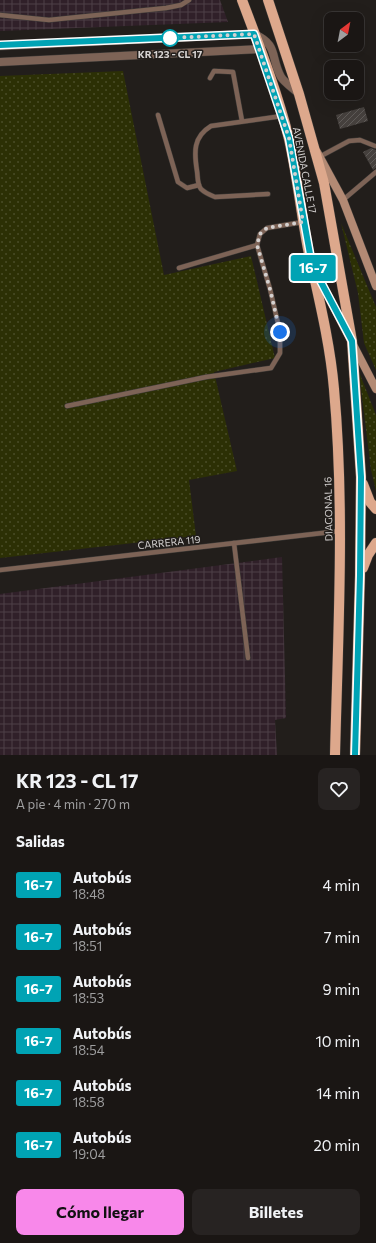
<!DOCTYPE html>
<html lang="es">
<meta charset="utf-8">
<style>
:root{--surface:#1a1614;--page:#272322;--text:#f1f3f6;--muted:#9f9fa0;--line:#383534;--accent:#f888ea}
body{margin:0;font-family:Commissioner,sans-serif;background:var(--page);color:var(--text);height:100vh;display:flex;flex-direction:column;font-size:15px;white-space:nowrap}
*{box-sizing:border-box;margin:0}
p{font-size:13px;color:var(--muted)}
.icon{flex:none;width:22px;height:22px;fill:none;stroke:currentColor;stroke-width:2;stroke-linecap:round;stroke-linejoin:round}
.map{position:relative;height:755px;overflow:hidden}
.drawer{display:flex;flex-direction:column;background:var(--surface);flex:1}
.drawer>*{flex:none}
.badge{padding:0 8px;border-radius:3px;font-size:14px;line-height:26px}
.needle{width:26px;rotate:32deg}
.tools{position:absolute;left:324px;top:12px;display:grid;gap:8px}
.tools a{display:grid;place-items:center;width:40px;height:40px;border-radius:8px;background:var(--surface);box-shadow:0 4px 16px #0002,0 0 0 1px var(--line);font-size:20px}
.you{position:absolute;width:20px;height:20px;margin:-10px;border:3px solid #fff;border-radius:50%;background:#1a73e8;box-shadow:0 0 0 6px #1a73e833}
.map>.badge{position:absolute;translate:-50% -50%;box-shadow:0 0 0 2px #fff}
h2{padding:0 16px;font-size:15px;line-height:36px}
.round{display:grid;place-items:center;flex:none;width:42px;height:42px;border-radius:8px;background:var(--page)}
.headline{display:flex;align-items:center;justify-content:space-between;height:68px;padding:0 16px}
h1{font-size:19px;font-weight:700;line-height:30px}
.button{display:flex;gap:8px;margin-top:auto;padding:8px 16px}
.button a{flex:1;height:46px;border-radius:8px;background:var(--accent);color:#111;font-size:16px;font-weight:700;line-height:46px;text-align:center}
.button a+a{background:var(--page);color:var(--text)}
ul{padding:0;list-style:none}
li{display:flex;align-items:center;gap:12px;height:52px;padding:0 16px}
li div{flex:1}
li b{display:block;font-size:15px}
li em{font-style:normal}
li .badge{min-width:44px;font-weight:700;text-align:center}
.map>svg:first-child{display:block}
.industrial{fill:url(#industrial-grid)}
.grass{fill:url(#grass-dots)}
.building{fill:url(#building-hatch)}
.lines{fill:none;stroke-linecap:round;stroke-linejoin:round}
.service-casing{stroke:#3e3b38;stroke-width:5.5}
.tertiary-casing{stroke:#3e3b38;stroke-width:9}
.secondary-casing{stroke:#3e3b38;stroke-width:9}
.primary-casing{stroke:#3e3b38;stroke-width:11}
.service{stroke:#7d6356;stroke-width:4.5}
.tertiary{stroke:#7d6356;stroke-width:8}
.secondary{stroke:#b38a74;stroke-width:8}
.primary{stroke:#dda88c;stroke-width:10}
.line-casing{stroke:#fff;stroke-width:9}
.line{stroke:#00a3b4;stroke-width:6}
.walk{stroke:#d4d1d0;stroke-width:4;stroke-dasharray:0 7.2}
.stop-dot{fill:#fff;stroke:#00a3b4;stroke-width:2}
.labels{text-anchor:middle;stroke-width:3;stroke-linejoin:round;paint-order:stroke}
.stop-label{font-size:10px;font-weight:bold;fill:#d4d1d0;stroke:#221e1b}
.street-label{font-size:10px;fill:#d4d1d0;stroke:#221e1b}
</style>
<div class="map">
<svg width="376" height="755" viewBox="0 0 376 755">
<defs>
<pattern id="industrial-grid" width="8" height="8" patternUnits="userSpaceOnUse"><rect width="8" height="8" fill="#302029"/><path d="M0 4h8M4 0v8" fill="none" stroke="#4d3f47"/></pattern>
<pattern id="grass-dots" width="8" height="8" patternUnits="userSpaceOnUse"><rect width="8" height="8" fill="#2c3005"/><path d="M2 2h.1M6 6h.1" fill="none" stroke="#4a4d28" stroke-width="1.8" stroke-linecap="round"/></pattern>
<pattern id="building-hatch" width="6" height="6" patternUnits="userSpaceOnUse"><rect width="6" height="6" fill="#45403d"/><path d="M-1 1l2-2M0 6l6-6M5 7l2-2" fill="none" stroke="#5f5b58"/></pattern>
</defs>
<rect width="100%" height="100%" fill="#221e1b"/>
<g class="industrial">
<polygon points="0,0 220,0 228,22 0,31"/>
<polygon points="282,557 286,718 275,720 277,755 0,755 0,594"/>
</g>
<g class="grass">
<polygon points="123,71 164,275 251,256 275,358 214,372 237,471 189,480 196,536 0,558 0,76"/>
<polygon points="341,223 376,307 376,370 364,343 358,293"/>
<polygon points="359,372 376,415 376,491 371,470"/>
</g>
<g class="building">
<polygon points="364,107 368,121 340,129 336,115"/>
<polygon points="371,148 376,150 376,168 373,170 363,152"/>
</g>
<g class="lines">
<defs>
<g id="service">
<polyline points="0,15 49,20 166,8 181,5 189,0"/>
<polyline points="210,78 214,71 233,72 242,121"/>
<polyline points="158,115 178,182 187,188 199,185"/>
<polyline points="321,156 349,141 360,140 375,146"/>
<path d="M268,194L215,197C210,195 205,193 201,189C197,184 198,177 197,171C194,152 193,137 211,126L282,116"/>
<polyline points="343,200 376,172"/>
<polyline points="179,268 257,245"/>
<polyline points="67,406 206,377 271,368 280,353 280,332 270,289 257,245 260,234 267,228 303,222"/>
<polyline points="234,543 248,658"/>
<polyline points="0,570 340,531"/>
</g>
<g id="tertiary">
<path d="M0,46L254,34C279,45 270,57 281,77C285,83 294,89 299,94"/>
<polyline points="0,62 260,49"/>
</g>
<g id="secondary">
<polyline points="317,152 343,200 376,286"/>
<polyline points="316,273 376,389"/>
</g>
<g id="primary">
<path d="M242,0C259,45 277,91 289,139C297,175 301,212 308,249C318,295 330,342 334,389C345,511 338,633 335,755"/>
<polyline points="268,0 299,94 324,183 352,341 361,477 360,575 355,755"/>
<polyline points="363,484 370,502 376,509"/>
<polyline points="363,568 368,555 376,543"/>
</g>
</defs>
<use href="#service" class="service-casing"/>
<use href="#tertiary" class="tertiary-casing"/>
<use href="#secondary" class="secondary-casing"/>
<use href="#primary" class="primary-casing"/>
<use href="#service" class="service"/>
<use href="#tertiary" class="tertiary"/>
<use href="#secondary" class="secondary"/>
<use href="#primary" class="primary"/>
</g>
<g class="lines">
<defs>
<polyline id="line" points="0,45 254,34 289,138 312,265 352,341 361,477 360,575 355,755"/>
</defs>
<use href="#line" class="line-casing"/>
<use href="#line" class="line"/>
<polyline class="walk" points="170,38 254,34 289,138 303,222 267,228 260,234 257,245 270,289 280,332"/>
</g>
<circle class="stop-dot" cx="170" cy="38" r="8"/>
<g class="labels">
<g class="stop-label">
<text x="170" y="58">KR 123 - CL 17</text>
</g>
<g class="street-label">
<text transform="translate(305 170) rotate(79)" y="4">AVENIDA CALLE 17</text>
<text transform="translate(328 509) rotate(-91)" y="4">DIAGONAL 16</text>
<text transform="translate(169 542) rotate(-6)" y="4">CARRERA 119</text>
</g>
</g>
</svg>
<div class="tools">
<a><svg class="needle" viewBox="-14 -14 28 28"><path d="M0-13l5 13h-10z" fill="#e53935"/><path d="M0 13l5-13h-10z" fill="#9f9fa0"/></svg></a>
<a><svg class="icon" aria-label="locate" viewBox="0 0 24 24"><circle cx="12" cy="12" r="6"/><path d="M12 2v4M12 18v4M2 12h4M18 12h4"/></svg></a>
</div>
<div class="you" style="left:280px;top:332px"></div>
<b class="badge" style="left:313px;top:268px;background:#00a3b4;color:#fff">16-7</b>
</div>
<section class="drawer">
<div class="headline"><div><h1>KR 123 - CL 17</h1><p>A pie · 4 min · 270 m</p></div><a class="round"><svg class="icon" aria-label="heart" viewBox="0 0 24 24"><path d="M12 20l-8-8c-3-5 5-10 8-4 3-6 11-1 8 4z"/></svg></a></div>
<h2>Salidas</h2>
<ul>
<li><span class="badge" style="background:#00a3b4;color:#fff">16-7</span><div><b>Autobús</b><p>18:48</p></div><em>4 min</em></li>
<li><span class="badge" style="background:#00a3b4;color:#fff">16-7</span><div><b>Autobús</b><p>18:51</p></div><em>7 min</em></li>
<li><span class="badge" style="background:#00a3b4;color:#fff">16-7</span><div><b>Autobús</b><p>18:53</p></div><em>9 min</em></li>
<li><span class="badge" style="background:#00a3b4;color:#fff">16-7</span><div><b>Autobús</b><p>18:54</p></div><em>10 min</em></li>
<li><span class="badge" style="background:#00a3b4;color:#fff">16-7</span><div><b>Autobús</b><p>18:58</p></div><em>14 min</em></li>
<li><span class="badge" style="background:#00a3b4;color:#fff">16-7</span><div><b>Autobús</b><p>19:04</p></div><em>20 min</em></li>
</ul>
<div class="button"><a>Cómo llegar</a><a>Billetes</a></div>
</section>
